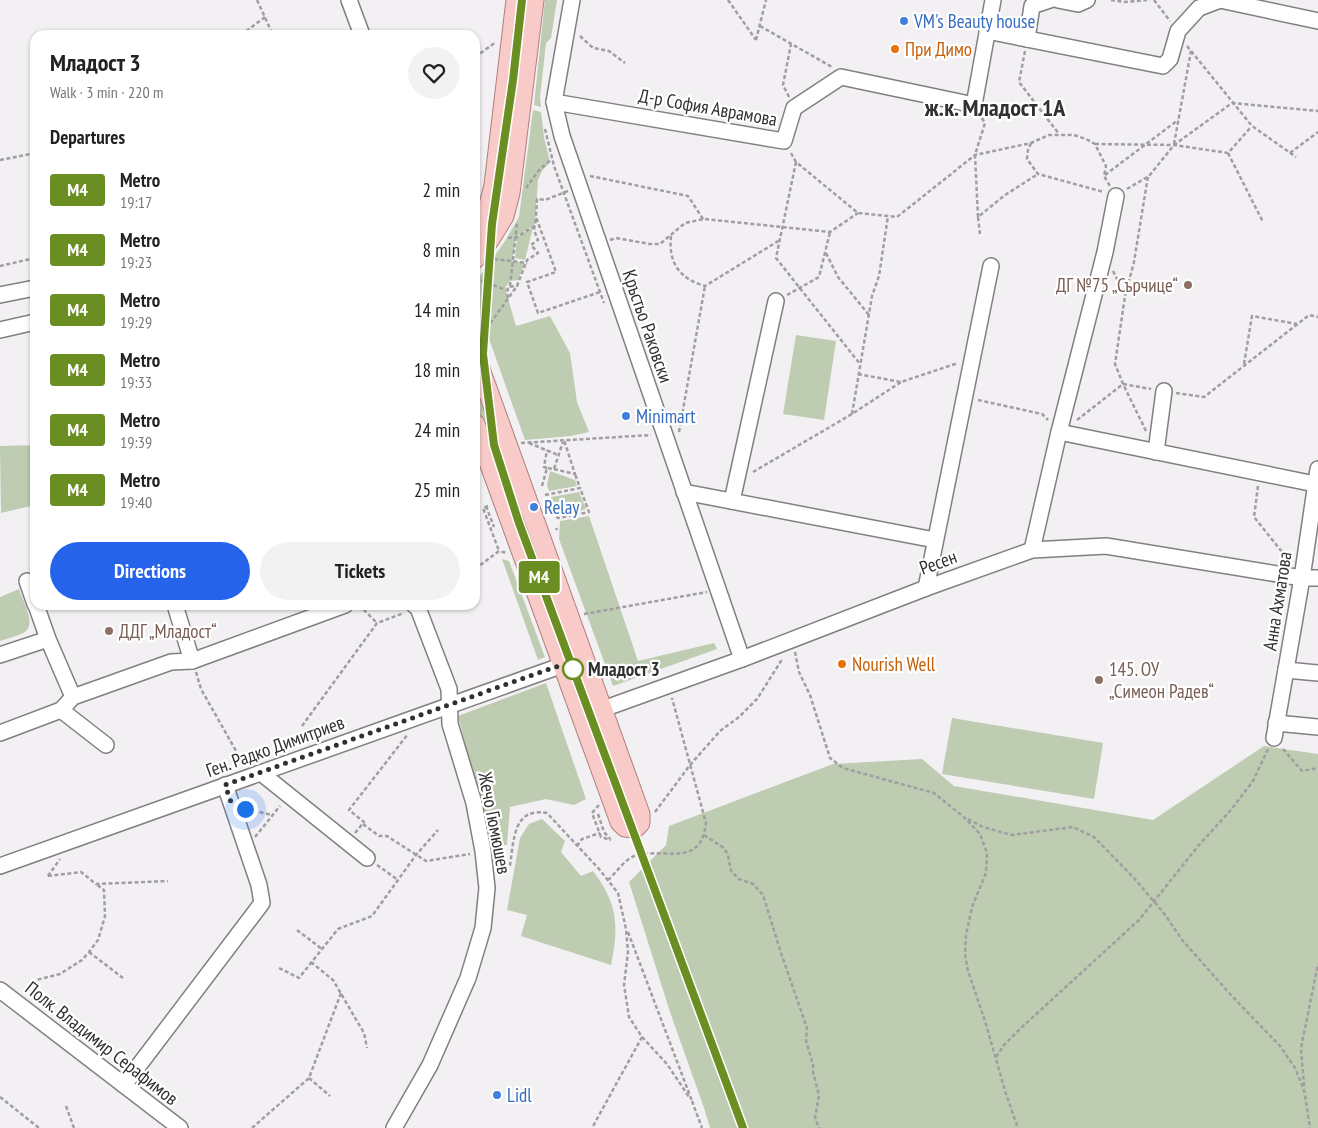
<!DOCTYPE html>
<meta charset="utf-8">
<style>
:root{--surface:#fff;--page:#f2f2f2;--text:#222;--muted:#767676;--accent:#2563eb}
body{margin:0;font-family:"PT Sans Narrow",sans-serif;background:var(--page);color:var(--text);height:100vh;display:flex;flex-direction:column;font-size:19px;white-space:nowrap}
*{box-sizing:border-box;margin:0}
p{font-size:16px;color:var(--muted)}
.icon{flex:none;width:28px;height:28px;fill:none;stroke:currentColor;stroke-width:2;stroke-linecap:round;stroke-linejoin:round}
.map{position:relative;flex:1;overflow:hidden}
.details{position:absolute;left:30px;top:30px;width:450px;height:580px;display:flex;flex-direction:column;background:var(--surface);border-radius:15px;box-shadow:0 1px 4px #0004}
.details>*{flex:none}
.badge{padding:0 10px;border-radius:4px;font-size:18px;line-height:32px}
.you{position:absolute;width:25px;height:25px;margin:-12px;border:4px solid #fff;border-radius:50%;background:#1a73e8;box-shadow:0 0 0 8px #1a73e833}
.map>.badge{position:absolute;translate:-50% -50%;box-shadow:0 0 0 2px #fff}
h2{padding:0 20px;font-size:19px;line-height:45px}
.round{display:grid;place-items:center;flex:none;width:52px;height:52px;border-radius:26px;background:var(--page)}
.overview{display:flex;align-items:center;justify-content:space-between;height:85px;padding:0 20px}
h1{font-size:24px;font-weight:800;line-height:38px}
.action{display:flex;gap:10px;margin-top:auto;padding:10px 20px}
.action a{flex:1;height:58px;border-radius:30px;background:var(--accent);color:#fff;font-size:20px;font-weight:800;line-height:58px;text-align:center}
.action a+a{background:var(--page);color:var(--text)}
ul{padding:0;list-style:none}
li{display:flex;align-items:center;gap:15px;height:60px;padding:0 20px}
li div{flex:1}
li b{display:block;font-size:19px}
li em{font-style:normal}
li .badge{min-width:55px;font-weight:700;text-align:center}
.map>svg:first-child{display:block}
.green{fill:#beccb2}
.lines{fill:none;stroke-linecap:round;stroke-linejoin:round}
.minor-casing{stroke:#827f82;stroke-width:18}
.major-casing{stroke:#b07e7c;stroke-width:21}
.path{stroke:#a09ea1;stroke-width:2.5;stroke-dasharray:4 2.5;stroke-linecap:butt}
.minor{stroke:#fff;stroke-width:15}
.major{stroke:#f8cbc8;stroke-width:19}
.line-casing{stroke:#fff;stroke-width:11}
.line{stroke:#6b8e23;stroke-width:8}
.walk{stroke:#313031;stroke-width:5;stroke-dasharray:0 9}
.shop-dot{fill:#3f7fe0;stroke:#fff;stroke-width:2}
.food-dot{fill:#e8710a;stroke:#fff;stroke-width:2}
.education-dot{fill:#8d6e63;stroke:#fff;stroke-width:2}
.stop-dot{fill:#fff;stroke:#6b8e23;stroke-width:2.5}
.labels{text-anchor:middle;stroke-width:4.5;stroke-linejoin:round;paint-order:stroke}
.shop-label{font-size:19px;fill:#366cbe;stroke:#fff;text-anchor:start}
.food-label{font-size:19px;fill:#c56008;stroke:#fff;text-anchor:start}
.street-label{font-size:19px;fill:#313031;stroke:#fff}
.education-label{font-size:19px;fill:#785e54;stroke:#fff;text-anchor:start}
.stop-label{font-size:19px;font-weight:bold;fill:#313031;stroke:#fff;text-anchor:start}
.district-label{font-size:24px;font-weight:bold;fill:#313031;stroke:#fff}
</style>
<div class="map">
<svg width="1318" height="1128" viewBox="0 0 1318 1128">
<rect width="100%" height="100%" fill="#f3f0f4"/>
<g class="green">
<polygon points="545,0 557,0 551,38 546,43 540,97 541,107 534,105"/>
<polygon points="533,110 541,112 544,137 550,162 542,171 538,180 535,224 516,237 512,261 525,263 518,280 510,281 505,288 516,326 550,316 570,353 577,402 589,432 571,436 525,440 478,308 476,292 480,276 505,241 519,217"/>
<polygon points="533,227 525,260 515,258 517,237"/>
<polygon points="796,335 836,341 824,420 783,414"/>
<polygon points="475,377 627,798 622,800 475,401"/>
<polygon points="35,445 35,505 1,513 0,446"/>
<polygon points="550,471 575,480 577,486 549,491 547,485"/>
<polygon points="579,492 586,509 558,516 551,497"/>
<polygon points="589,516 638,661 714,643 717,649 613,686 559,539 560,521"/>
<polygon points="502,559 509,561 545,657 538,660"/>
<path d="M19,589C22,599 36,623 26,631C20,636 8,638 0,641V597Z"/>
<polygon points="546,683 586,799 574,805 546,799 510,807 507,845 490,845 458,716"/>
<polygon points="952,718 1103,743 1094,799 942,774"/>
<polygon points="1264,746 1318,754 1318,1128 710,1128 704,1108 670,1012 629,882 666,845 669,826 833,764 922,759 954,786 1153,820"/>
<path d="M542,819L565,841L561,852L581,876L593,871C618,904 619,925 611,965L521,936L527,915L507,910L520,838L529,824Z"/>
</g>
<g class="lines">
<defs>
<g id="minor">
<polyline points="349,0 362,35"/>
<polyline points="572,0 554,102 562,136 742,659"/>
<polyline points="1058,0 1078,4 1087,0"/>
<polyline points="987,31 1163,66 1170,59 1178,31 1199,8 1220,0 1318,21"/>
<polyline points="1027,39 1032,6 1050,0"/>
<polyline points="554,102 784,141 794,108 841,77 974,105 993,0"/>
<polyline points="0,295 35,288"/>
<polyline points="0,330 35,322"/>
<polyline points="1059,432 1315,484"/>
<polyline points="1156,452 1164,391"/>
<polyline points="684,492 935,540"/>
<polyline points="732,501 776,301"/>
<polyline points="1032,550 1059,432 1105,252 1116,196"/>
<polyline points="27,581 35,604"/>
<polyline points="926,588 991,266"/>
<polyline points="36,605 48,639 73,697"/>
<polyline points="175,605 192,661"/>
<polyline points="0,655 48,639"/>
<polyline points="1286,670 1318,673"/>
<polyline points="603,709 742,659 926,588 1032,550 1106,546 1302,578 1318,578"/>
<polyline points="61,710 106,745"/>
<polyline points="1276,723 1318,727"/>
<polyline points="0,733 61,710 73,697 171,662 192,661 345,605"/>
<polyline points="1274,738 1302,578 1318,469"/>
<polyline points="261,773 367,858"/>
<polyline points="0,866 563,665"/>
<polyline points="0,990 180,1128"/>
<polyline points="124,1085 262,903 259,885 225,785"/>
<polyline points="394,1128 430,1065 468,978 483,928 487,888 483,851 474,803 450,724 449,689 418,608 414,605"/>
</g>
<g id="major">
<polyline points="475,228 489,205 494,185 516,0"/>
<polyline points="475,259 490,239 504,216 510,193 534,0"/>
<polyline points="475,355 640,814 640,823 635,828 625,827 620,822 475,424"/>
</g>
</defs>
<use href="#minor" class="minor-casing"/>
<use href="#major" class="major-casing"/>
<g class="path">
<polyline points="257,0 273,35"/>
<polyline points="728,0 756,40"/>
<polyline points="1111,0 1125,2 1147,0"/>
<polyline points="1154,0 1170,21"/>
<polyline points="760,26 832,67"/>
<polyline points="241,35 265,17"/>
<polyline points="580,36 593,48 609,51 625,63"/>
<polyline points="756,40 766,0"/>
<polyline points="1187,46 1252,126 1296,157"/>
<polyline points="1025,51 1019,82 1059,134"/>
<polyline points="475,57 496,42"/>
<polyline points="789,97 783,85 791,44"/>
<polyline points="545,129 554,166 604,303"/>
<polyline points="1031,143 1028,150 1027,159 1038,174 1104,192"/>
<polyline points="1095,144 1174,145 1228,153 1251,127"/>
<polyline points="1174,144 1191,51"/>
<polyline points="791,153 796,162 858,213 897,217 975,155 1031,143 1049,135 1074,135 1086,139 1095,144 1106,166 1104,176 1110,186"/>
<polyline points="1228,153 1263,222"/>
<polyline points="1290,153 1318,132"/>
<polyline points="0,160 35,153"/>
<polyline points="796,162 776,258 860,364"/>
<polyline points="1105,175 1178,120"/>
<polyline points="590,176 688,196 703,219"/>
<polyline points="526,188 539,170 552,159"/>
<polyline points="1127,189 1149,176 1174,145 1232,103 1318,111"/>
<polyline points="568,191 545,200 537,199 536,217 556,272 527,282 538,313 600,292"/>
<polyline points="978,217 975,155 985,123 980,115"/>
<polyline points="980,234 978,217 1005,195 1038,174"/>
<path d="M671,236C668,263 680,279 705,286L780,240"/>
<polyline points="508,238 517,237 536,225"/>
<polyline points="610,240 616,238 650,244 660,244 685,223 704,219 830,232 858,213"/>
<polyline points="826,253 838,277 869,315"/>
<polyline points="494,259 527,263"/>
<polyline points="0,266 35,258"/>
<polyline points="1113,271 1125,295"/>
<polyline points="475,278 506,290"/>
<polyline points="510,286 517,224"/>
<polyline points="787,295 819,277 830,232"/>
<polyline points="508,298 507,294 508,287 517,286"/>
<polyline points="479,339 517,286 527,260 538,253 531,245 538,240 534,230 536,219"/>
<polyline points="1244,364 1252,316 1297,324"/>
<polyline points="858,374 901,382 958,363"/>
<polyline points="1176,393 1204,397 1309,315 1318,317"/>
<polyline points="978,400 1042,414 1048,420"/>
<polyline points="852,414 872,296 879,276 888,216"/>
<polyline points="1077,420 1123,384 1151,389"/>
<polyline points="1146,431 1123,384 1115,364 1125,296 1134,262 1148,176"/>
<polyline points="679,432 705,286"/>
<polyline points="521,443 651,435"/>
<polyline points="529,443 558,455"/>
<polyline points="547,468 544,467 547,450"/>
<polyline points="554,469 575,474 564,440"/>
<polyline points="753,472 852,414 901,382"/>
<polyline points="542,486 547,468 554,469 563,442"/>
<polyline points="1258,486 1254,517 1291,563"/>
<polyline points="545,495 580,488 575,474"/>
<polyline points="486,506 494,527"/>
<polyline points="488,506 483,508 499,551"/>
<polyline points="551,513 558,518 589,512 580,488"/>
<polyline points="556,528 557,530"/>
<polyline points="475,569 499,551 507,553"/>
<polyline points="359,605 377,623"/>
<polyline points="584,614 707,592"/>
<polyline points="795,652 799,672 810,695 830,758 843,768 934,793 965,818 980,834 987,853 986,873 972,907 966,935 965,954 968,971 985,1021 1006,1094 1018,1128"/>
<polyline points="196,672 201,689 244,765"/>
<polyline points="302,726 377,623 404,613"/>
<polyline points="1283,749 1302,771 1318,768"/>
<polyline points="599,805 592,813 601,837 611,840"/>
<polyline points="247,809 272,815"/>
<polyline points="655,812 690,765 720,731 739,717 757,699 781,661 781,658"/>
<polyline points="598,814 604,832 610,839"/>
<polyline points="968,819 983,827 1012,835 1073,827 1094,837 1133,877 1163,912 1183,941 1230,994 1280,1046 1295,1068 1304,1090 1310,1128"/>
<polyline points="363,824 379,836 387,836 426,861 470,854"/>
<polyline points="355,833 364,822 349,810 408,734"/>
<polyline points="704,835 724,848 728,855 731,871 739,879 753,884 763,895 781,953 807,1028 806,1041 813,1064 813,1072 819,1095 815,1118 819,1128"/>
<polyline points="255,837 280,806"/>
<polyline points="577,846 582,839 600,833"/>
<polyline points="377,865 398,880"/>
<path d="M499,873L510,865C514,840 513,807 547,813L599,869L618,893L626,929L628,952L624,985L629,1017L642,1037L592,1128"/>
<polyline points="48,876 81,872 96,884 168,881"/>
<polyline points="48,876 60,859"/>
<path d="M608,880C617,872 626,857 638,855C667,848 701,868 706,823L672,698"/>
<polyline points="297,930 322,949"/>
<polyline points="628,932 692,1101"/>
<polyline points="89,952 123,978"/>
<polyline points="311,962 333,980 364,1033 367,1048"/>
<polyline points="279,968 299,978 338,929 372,916 416,855 438,830"/>
<polyline points="25,994 36,980 60,974 82,960 89,952 98,940 105,916 104,890 96,884"/>
<polyline points="642,1037 667,1064 689,1097"/>
<polyline points="996,1057 1004,1045 1021,1028 1139,920 1199,845 1230,811 1253,781 1268,749"/>
<polyline points="309,1078 330,1096"/>
<polyline points="1304,1086 1301,1048 1318,964"/>
<polyline points="0,1097 39,1128"/>
<polyline points="692,1101 702,1128"/>
<polyline points="66,1106 74,1128"/>
<polyline points="252,1128 309,1078 341,993"/>
</g>
<use href="#minor" class="minor"/>
<use href="#major" class="major"/>
</g>
<g class="lines">
<defs>
<polyline id="line" points="522,0 513,80 492,224 483,354 494,445 519,523 743,1128"/>
</defs>
<use href="#line" class="line-casing"/>
<use href="#line" class="line"/>
<polyline class="walk" points="245,809 232,805 225,785 552,668 563,665 573,669"/>
</g>
<g class="shop-dot">
<circle cx="904" cy="21" r="5"/>
<circle cx="626" cy="416" r="5"/>
<circle cx="534" cy="507" r="5"/>
<circle cx="497" cy="1095" r="5"/>
</g>
<g class="food-dot">
<circle cx="895" cy="49" r="5"/>
<circle cx="842" cy="664" r="5"/>
</g>
<g class="education-dot">
<circle cx="1188" cy="285" r="5"/>
<circle cx="109" cy="631" r="5"/>
<circle cx="1099" cy="680" r="5"/>
</g>
<circle class="stop-dot" cx="573" cy="669" r="10"/>
<g class="labels">
<g class="shop-label">
<text x="914" y="28">VM's Beauty house</text>
<text x="636" y="423">Minimart</text>
<text x="544" y="514">Relay</text>
<text x="507" y="1102">Lidl</text>
</g>
<g class="food-label">
<text x="905" y="56">При Димо</text>
<text x="852" y="671">Nourish Well</text>
</g>
<g class="street-label">
<text transform="translate(708 107) rotate(10)" y="7">Д-р София Аврамова</text>
<text transform="translate(648 326) rotate(71)" y="7">Кръстьо Раковски</text>
<text transform="translate(938 562) rotate(-20)" y="7">Ресен</text>
<text transform="translate(1277 601) rotate(-81)" y="7">Анна Ахматова</text>
<text transform="translate(275 746) rotate(-20)" y="7">Ген. Радко Димитриев</text>
<text transform="translate(495 823) rotate(79)" y="7">Жечо Гюмюшев</text>
<text transform="translate(102 1043) rotate(38)" y="7">Полк. Владимир Серафимов</text>
</g>
<g class="education-label">
<text x="1178" y="292" text-anchor="end">ДГ №75 „Сърчице“</text>
<text x="119" y="638">ДДГ „Младост“</text>
<text x="1109" y="676">145. ОУ<tspan x="1109" dy="22">„Симеон Радев“</tspan></text>
</g>
<g class="stop-label">
<text x="588" y="676">Младост 3</text>
</g>
<g class="district-label">
<text x="995" y="116">ж.к. Младост 1А</text>
</g>
</g>
</svg>
<div class="you" style="left:245px;top:809px"></div>
<b class="badge" style="left:539px;top:577px;background:#6b8e23;color:#fff">M4</b>
<section class="details">
<div class="overview"><div><h1>Младост 3</h1><p>Walk · 3 min · 220 m</p></div><a class="round"><svg class="icon" aria-label="heart" viewBox="0 0 24 24"><path d="M12 20l-8-8c-3-5 5-10 8-4 3-6 11-1 8 4z"/></svg></a></div>
<h2>Departures</h2>
<ul>
<li><span class="badge" style="background:#6b8e23;color:#fff">M4</span><div><b>Metro</b><p>19:17</p></div><em>2 min</em></li>
<li><span class="badge" style="background:#6b8e23;color:#fff">M4</span><div><b>Metro</b><p>19:23</p></div><em>8 min</em></li>
<li><span class="badge" style="background:#6b8e23;color:#fff">M4</span><div><b>Metro</b><p>19:29</p></div><em>14 min</em></li>
<li><span class="badge" style="background:#6b8e23;color:#fff">M4</span><div><b>Metro</b><p>19:33</p></div><em>18 min</em></li>
<li><span class="badge" style="background:#6b8e23;color:#fff">M4</span><div><b>Metro</b><p>19:39</p></div><em>24 min</em></li>
<li><span class="badge" style="background:#6b8e23;color:#fff">M4</span><div><b>Metro</b><p>19:40</p></div><em>25 min</em></li>
</ul>
<div class="action"><a>Directions</a><a>Tickets</a></div>
</section>
</div>
